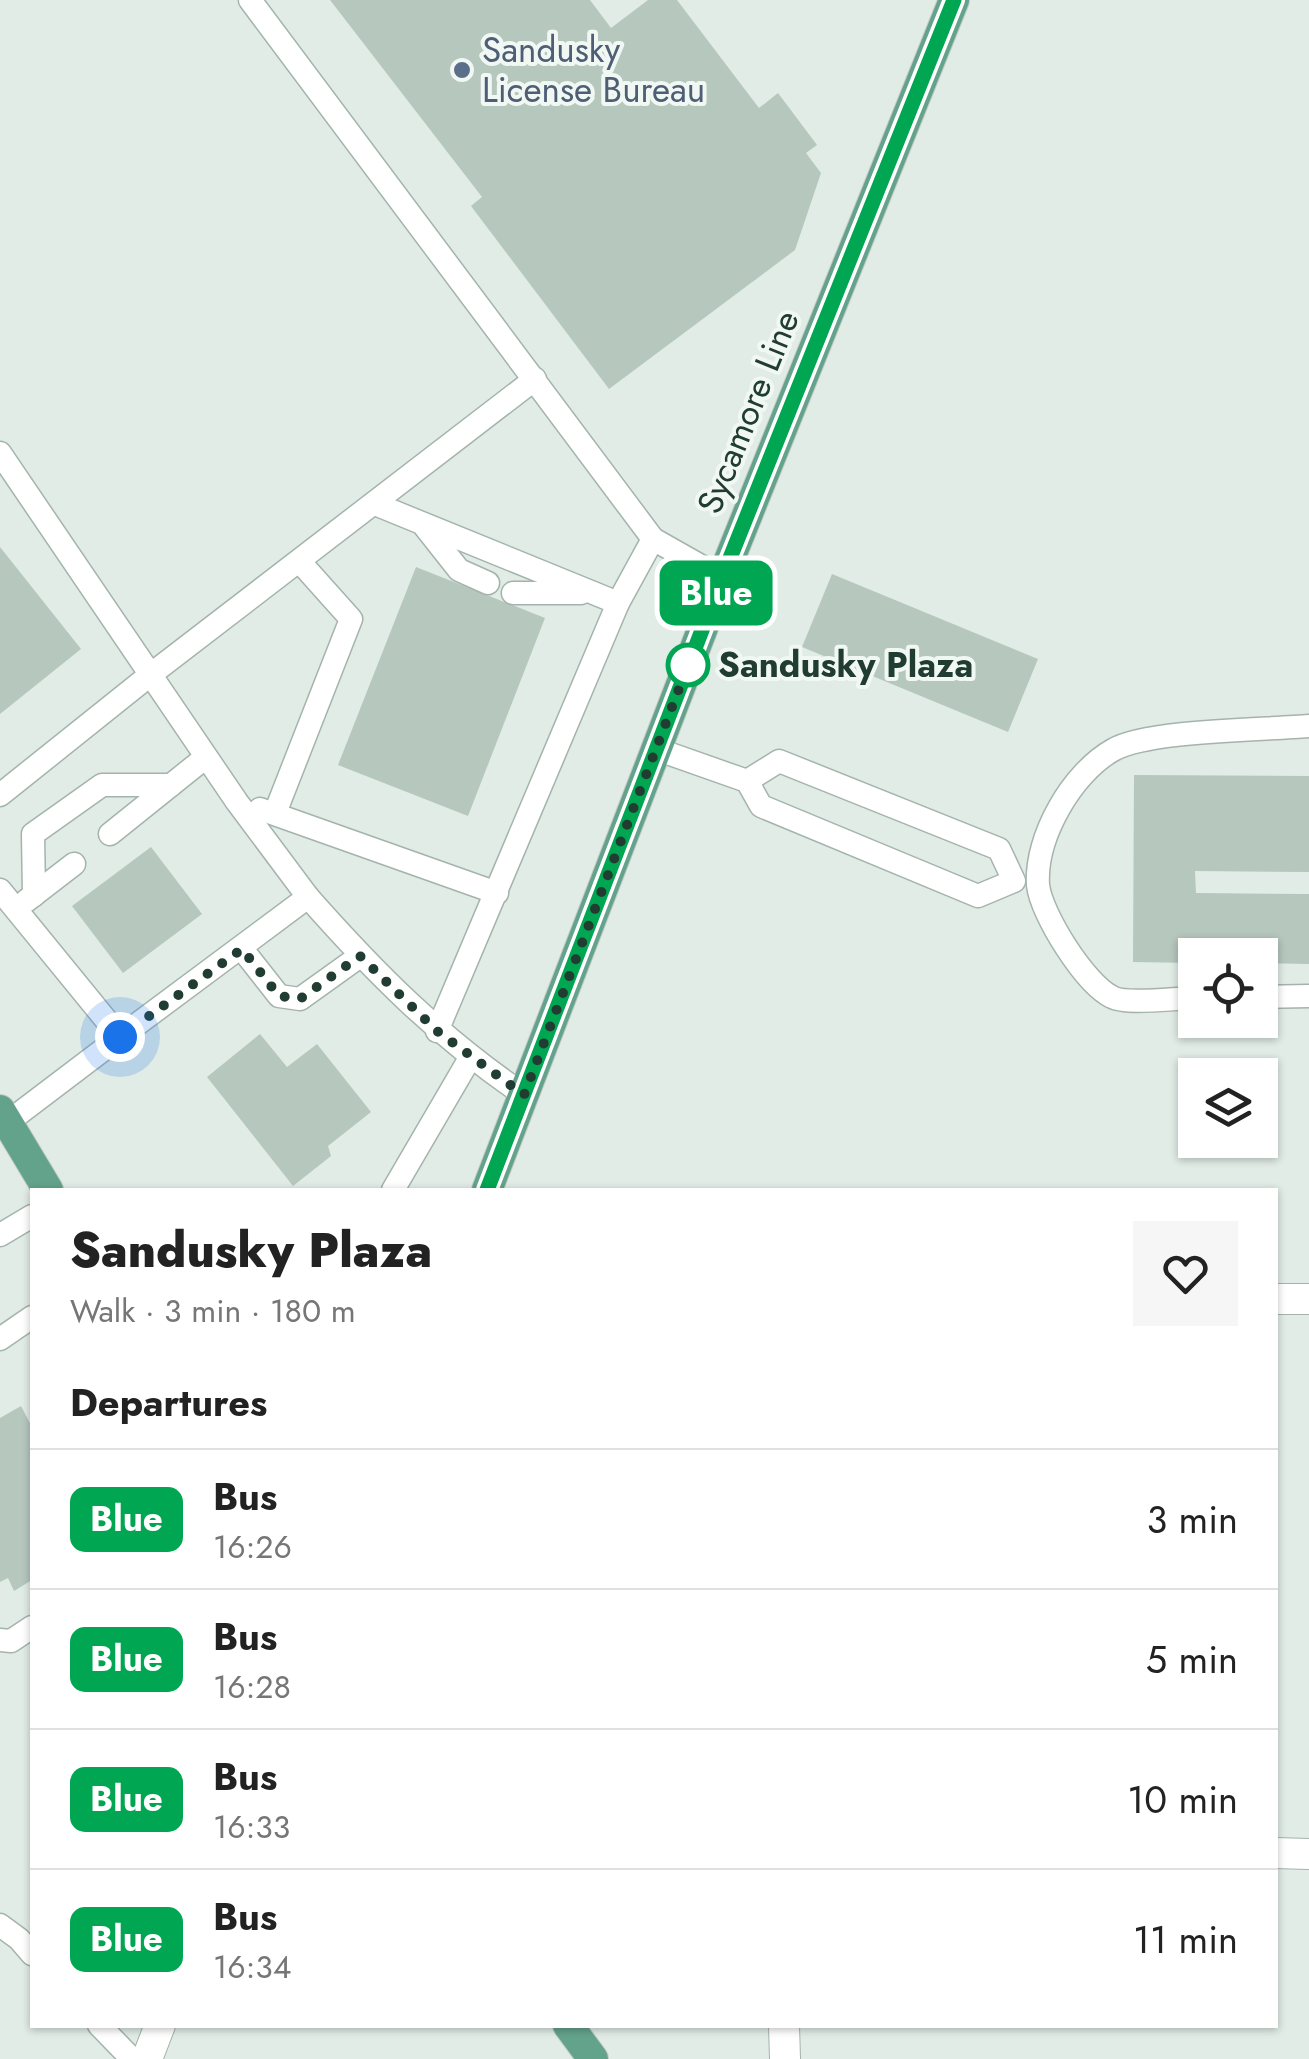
<!DOCTYPE html>
<meta charset="utf-8">
<style>
:root{--surface:#fff;--page:#f6f6f6;--text:#222;--muted:#767676;--line:#e0e0e0}
body{margin:0;font-family:Jost,sans-serif;background:var(--page);color:var(--text);height:100vh;display:flex;flex-direction:column;font-size:38px;white-space:nowrap}
*{box-sizing:border-box;margin:0}
p{font-size:32px;color:var(--muted)}
.icon{flex:none;width:55px;height:55px;fill:none;stroke:currentColor;stroke-width:2;stroke-linecap:round;stroke-linejoin:round}
.map{position:relative;flex:1;overflow:hidden}
.side{position:absolute;left:30px;top:1188px;width:1248px;height:840px;display:flex;flex-direction:column;background:var(--surface);border-radius:0px;box-shadow:0 2px 8px #0004}
.side>*{flex:none}
.badge{padding:0 20px;border-radius:15px;font-size:35px;line-height:65px}
.controls{position:absolute;left:1178px;top:938px;display:grid;gap:20px}
.controls a{display:grid;place-items:center;width:100px;height:100px;border-radius:0px;background:var(--surface);box-shadow:0 2px 8px #0004;font-size:50px}
.you{position:absolute;width:50px;height:50px;margin:-25px;border:8px solid #fff;border-radius:50%;background:#1a73e8;box-shadow:0 0 0 15px #1a73e833}
.map>.badge{position:absolute;translate:-50% -50%;box-shadow:0 0 0 5px #fff}
h2{padding:0 40px;font-size:38px;line-height:90px}
.round{display:grid;place-items:center;flex:none;width:105px;height:105px;border-radius:0px;background:var(--page)}
.overview{display:flex;align-items:center;justify-content:space-between;height:170px;padding:0 40px}
h1{font-size:48px;font-weight:800;line-height:75px}
ul{padding:0;list-style:none}
li{display:flex;align-items:center;gap:30px;height:140px;padding:0 40px;border-top:2px solid var(--line)}
li div{flex:1}
li b{display:block;font-size:38px}
li em{font-style:normal}
li .badge{min-width:110px;font-weight:700;text-align:center}
.map>svg:first-child{display:block}
.building{fill:#b6c7be}
.lines{fill:none;stroke-linecap:round;stroke-linejoin:round}
.service-casing{stroke:#a4b4ac;stroke-width:25}
.minor-casing{stroke:#a4b4ac;stroke-width:32}
.tertiary-casing{stroke:#a4b4ac;stroke-width:32}
.primary-casing{stroke:#c1c9c6;stroke-width:32}
.service{stroke:#fff;stroke-width:22}
.minor{stroke:#fff;stroke-width:30}
.tertiary{stroke:#fff;stroke-width:30}
.primary{stroke:#64a38b;stroke-width:30}
.line-casing{stroke:#fff;stroke-width:22}
.line{stroke:#00a651;stroke-width:15}
.walk{stroke:#213d32;stroke-width:10;stroke-dasharray:0 18}
.service-dot{fill:#5c6f8a;stroke:#f1f8f4;stroke-width:4}
.stop-dot{fill:#fff;stroke:#00a651;stroke-width:5}
.labels{text-anchor:middle;stroke-width:8;stroke-linejoin:round;paint-order:stroke}
.service-label{font-size:35px;fill:#4e5e75;stroke:#f1f8f4;text-anchor:start}
.street-label{font-size:35px;fill:#213d32;stroke:#f1f8f4}
.stop-label{font-size:35px;font-weight:bold;fill:#213d32;stroke:#f1f8f4;text-anchor:start}
</style>
<div class="map">
<svg width="1309" height="2059" viewBox="0 0 1309 2059">
<rect width="100%" height="100%" fill="#e1ece6"/>
<g class="building">
<polygon points="330,0 590,0 611,28 648,0 677,0 759,108 778,93 817,145 806,153 821,173 795,250 609,389 471,206 482,197"/>
<polygon points="0,547 81,649 0,714"/>
<polygon points="416,567 545,618 468,816 338,765"/>
<polygon points="832,574 1038,659 1008,732 802,647"/>
<polygon points="1134,775 1309,776 1309,872 1195,871 1196,893 1309,894 1309,964 1260,963 1260,955 1195,955 1195,963 1133,962"/>
<polygon points="151,847 202,914 123,973 72,906"/>
<polygon points="260,1034 287,1067 317,1044 371,1112 328,1146 331,1156 293,1186 207,1077"/>
<polygon points="21,1406 32,1427 32,1580 14,1591 8,1578 0,1582 0,1418"/>
</g>
<g class="lines">
<defs>
<g id="service">
<polyline points="250,0 653,539 722,578"/>
<polyline points="0,453 237,802 308,897"/>
<polyline points="375,504 618,603"/>
<polyline points="425,527 459,570 488,583"/>
<polyline points="513,593 581,593"/>
<polyline points="656,749 747,781 761,806 978,896 1014,881 999,849 779,761 747,781"/>
<polyline points="0,795 150,675 535,379"/>
<polyline points="260,809 497,893"/>
<polyline points="275,813 351,619 300,562"/>
<polyline points="110,834 206,757"/>
<polyline points="0,890 120,1037 0,1128"/>
<polyline points="34,895 33,834 102,785 171,785"/>
<polyline points="26,901 74,864"/>
<polyline points="242,949 279,996 300,999 360,956"/>
<polyline points="1260,997 1309,996"/>
<path d="M1195,998C1176,998 1126,1005 1112,997C1085,984 1041,914 1038,885C1035,837 1072,773 1113,750C1147,730 1264,730 1309,726"/>
<polyline points="437,1031 618,603 653,539"/>
<path d="M120,1037L308,897C376,974 439,1037 524,1095"/>
<polyline points="393,1190 470,1058"/>
<polyline points="0,1235 32,1216"/>
<polyline points="0,1339 32,1317"/>
<polyline points="0,1640 11,1641 32,1627"/>
<polyline points="0,1925 19,1939 32,1954"/>
<polyline points="99,2025 132,2059"/>
</g>
<g id="minor">
<polyline points="1275,1299 1309,1299"/>
<polyline points="1275,1853 1309,1854"/>
<polyline points="784,2025 785,2059"/>
</g>
<polyline id="tertiary" points="147,2059 160,2025"/>
<g id="primary">
<polyline points="0,1110 48,1190"/>
<polyline points="487,1190 722,578 954,0"/>
<polyline points="568,2025 593,2059"/>
</g>
</defs>
<use href="#service" class="service-casing"/>
<use href="#minor" class="minor-casing"/>
<use href="#tertiary" class="tertiary-casing"/>
<use href="#primary" class="primary-casing"/>
<use href="#service" class="service"/>
<use href="#minor" class="minor"/>
<use href="#tertiary" class="tertiary"/>
<use href="#primary" class="primary"/>
</g>
<g class="lines">
<defs>
<polyline id="line" points="487,1190 722,578 954,0"/>
</defs>
<use href="#line" class="line-casing"/>
<use href="#line" class="line"/>
<polyline class="walk" points="120,1037 242,949 279,996 300,999 360,956 437,1031 524,1095 688,665"/>
</g>
<circle class="service-dot" cx="462" cy="70" r="10"/>
<circle class="stop-dot" cx="688" cy="665" r="20"/>
<g class="labels">
<g class="service-label">
<text x="482" y="62">Sandusky<tspan x="482" dy="40">License Bureau</tspan></text>
</g>
<g class="street-label">
<text transform="translate(748 412) rotate(-68)" y="12">Sycamore Line</text>
</g>
<g class="stop-label">
<text x="718" y="677">Sandusky Plaza</text>
</g>
</g>
</svg>
<div class="controls">
<a><svg class="icon" aria-label="locate" viewBox="0 0 24 24"><circle cx="12" cy="12" r="6"/><path d="M12 2v4M12 18v4M2 12h4M18 12h4"/></svg></a>
<a><svg class="icon" aria-label="layers" viewBox="0 0 24 24"><path d="M12 4l9 5-9 5-9-5zM3 14l9 5 9-5"/></svg></a>
</div>
<div class="you" style="left:120px;top:1037px"></div>
<b class="badge" style="left:716px;top:593px;background:#00a651;color:#fff">Blue</b>
<section class="side">
<div class="overview"><div><h1>Sandusky Plaza</h1><p>Walk · 3 min · 180 m</p></div><a class="round"><svg class="icon" aria-label="heart" viewBox="0 0 24 24"><path d="M12 20l-8-8c-3-5 5-10 8-4 3-6 11-1 8 4z"/></svg></a></div>
<h2>Departures</h2>
<ul>
<li><span class="badge" style="background:#00a651;color:#fff">Blue</span><div><b>Bus</b><p>16:26</p></div><em>3 min</em></li>
<li><span class="badge" style="background:#00a651;color:#fff">Blue</span><div><b>Bus</b><p>16:28</p></div><em>5 min</em></li>
<li><span class="badge" style="background:#00a651;color:#fff">Blue</span><div><b>Bus</b><p>16:33</p></div><em>10 min</em></li>
<li><span class="badge" style="background:#00a651;color:#fff">Blue</span><div><b>Bus</b><p>16:34</p></div><em>11 min</em></li>
</ul>
</section>
</div>
